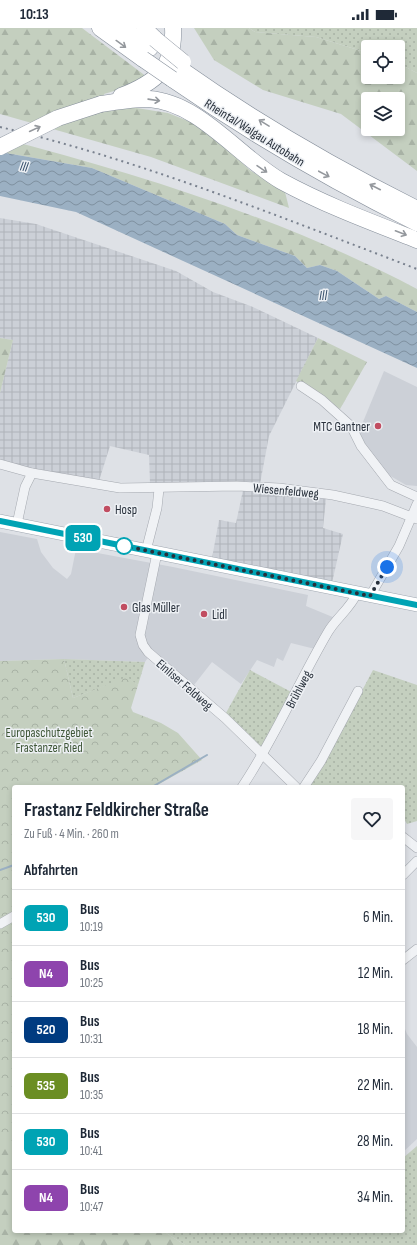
<!DOCTYPE html>
<html lang="de">
<meta charset="utf-8">
<style>
:root{--surface:#fff;--page:#f6f6f7;--text:#1f2937;--muted:#747a83;--line:#e0e1e3}
body{margin:0;font-family:"Sofia Sans Condensed",sans-serif;background:var(--page);color:var(--text);height:100vh;display:flex;flex-direction:column;font-size:15px;white-space:nowrap}
*{box-sizing:border-box;margin:0}
p{font-size:13px;color:var(--muted)}
.icon{flex:none;width:22px;height:22px;fill:none;stroke:currentColor;stroke-width:2;stroke-linecap:round;stroke-linejoin:round}
.map{position:relative;flex:1;overflow:hidden}
.details{position:absolute;left:12px;top:757px;width:393px;height:448px;display:flex;flex-direction:column;background:var(--surface);border-radius:4px;box-shadow:0 2px 6px #0003}
.details>*{flex:none}
.badge{padding:0 8px;border-radius:6px;font-size:14px;line-height:26px}
.tools{position:absolute;left:361px;top:12px;display:grid;gap:8px}
.tools a{display:grid;place-items:center;width:44px;height:44px;border-radius:4px;background:var(--surface);box-shadow:0 2px 6px #0003;font-size:20px}
.you{position:absolute;width:20px;height:20px;margin:-10px;border:3px solid #fff;border-radius:50%;background:#1a73e8;box-shadow:0 0 0 6px #1a73e833}
.map>.badge{position:absolute;translate:-50% -50%;box-shadow:0 0 0 2px #fff}
h2{padding:0 12px;font-size:15px;line-height:36px}
.round{display:grid;place-items:center;flex:none;width:42px;height:42px;border-radius:4px;background:var(--page)}
.head{display:flex;align-items:center;justify-content:space-between;height:68px;padding:0 12px}
h1{font-size:19px;font-weight:700;line-height:30px}
ul{padding:0;list-style:none}
li{display:flex;align-items:center;gap:12px;height:56px;padding:0 12px;border-top:1px solid var(--line)}
li div{flex:1}
li b{display:block;font-size:15px}
li em{font-style:normal}
li .badge{min-width:44px;font-weight:700;text-align:center}
.status{display:flex;justify-content:space-between;align-items:center;height:28px;padding:0 20px;background:var(--surface);direction:ltr}
.status svg{height:11px;fill:currentColor}
.map>svg:first-child{display:block}
.built{fill:#ccd0d7}
.industrial{fill:url(#industrial-grid)}
.grass{fill:url(#grass-dots)}
.forest{fill:url(#forest-firs);fill-rule:evenodd}
.park{fill:url(#park-crowns)}
.water{fill:url(#water-waves)}
.lines{fill:none;stroke-linecap:round;stroke-linejoin:round}
.stream{stroke:#9bb0c3;stroke-width:2}
.minor-casing{stroke:#a4a8af;stroke-width:10}
.primary-casing{stroke:#9ea6b0;stroke-width:14}
.motorway-casing{stroke:#868f9b;stroke-width:17}
.minor{stroke:#f0f2f5;stroke-width:9}
.primary{stroke:#fff;stroke-width:13}
.motorway{stroke:#fff;stroke-width:16}
.rail{stroke:#79818e;stroke-width:2;stroke-dasharray:2 4;stroke-linecap:butt}
.motorway-bridge-casing{stroke:#868f9b;stroke-width:17;stroke-linecap:butt}
.motorway-bridge{stroke:#fff;stroke-width:16}
.oneway{stroke:#94989d}
.line-casing{stroke:#fff;stroke-width:9}
.line{stroke:#00a3b4;stroke-width:6}
.walk{stroke:#28303b;stroke-width:4;stroke-dasharray:0 7.2}
.poi-dot{fill:#c14d61;stroke:#edf0f4;stroke-width:1.5}
.stop-dot{fill:#fff;stroke:#00a3b4;stroke-width:2}
.labels{text-anchor:middle;stroke-width:3;stroke-linejoin:round;paint-order:stroke}
.street-label{font-size:13px;fill:#28303b;stroke:#edf0f4}
.poi-label{font-size:13px;fill:#28303b;stroke:#edf0f4;text-anchor:start}
.park-label{font-size:13px;fill:#3e5637;stroke:#edf0f4}
.water-label{font-size:14px;font-style:italic;fill:#364f6b;stroke:#edf0f4}
</style>
<div class="status"><b>10:13</b><svg viewBox="0 0 49 12"><path d="M0 12V9h3v3zM5 12V6h3v6zM10 12V3h3v9zM15 12V0h3v12zM26 1h20v11H26zM47 4h2v5h-2z"/></svg></div>
<div class="map">
<svg width="417" height="1217" viewBox="0 0 417 1217">
<defs>
<pattern id="industrial-grid" width="8" height="8" patternUnits="userSpaceOnUse"><rect width="8" height="8" fill="#ccd0d7"/><path d="M0 4h8M4 0v8" fill="none" stroke="#afb3b9"/></pattern>
<pattern id="grass-dots" width="8" height="8" patternUnits="userSpaceOnUse"><rect width="8" height="8" fill="#c4cfbf"/><path d="M2 2h.1M6 6h.1" fill="none" stroke="#a8b2a5" stroke-width="1.8" stroke-linecap="round"/></pattern>
<pattern id="forest-firs" width="22" height="20" patternUnits="userSpaceOnUse"><rect width="22" height="20" fill="#c4cfbf"/><path d="M5 1l3.5 6h-7zM16 11l3.5 6h-7z" fill="#a8b2a5"/></pattern>
<pattern id="park-crowns" width="20" height="18" patternUnits="userSpaceOnUse"><rect width="20" height="18" fill="#c4cfbf"/><path d="M2 6a3 3 0 1 1 6 0M12 15a3 3 0 1 1 6 0" fill="none" stroke="#a8b2a5"/></pattern>
<pattern id="water-waves" width="16" height="10" patternUnits="userSpaceOnUse"><rect width="16" height="10" fill="#9bb0c3"/><path d="M0 5q4-4 8 0t8 0" fill="none" stroke="#7e90a0"/></pattern>
</defs>
<rect width="100%" height="100%" fill="#dee1e6"/>
<g class="built">
<polygon points="384,343 417,359 417,458 406,457 387,446 358,406"/>
<polygon points="0,504 37,511 41,524 53,540 67,551 71,546 76,521 173,539 308,567 306,578 335,590 315,621 291,615 283,633 277,630 274,639 257,632 241,656 212,634 194,657 154,624 147,631 145,634 64,631 0,633"/>
<polygon points="403,996 407,1006 417,1019 417,1111 403,1124"/>
</g>
<g class="industrial">
<polygon points="0,190 36,196 176,243 213,264 253,279 318,310 269,408 260,456 232,454 150,456 149,427 110,418 99,453 0,434 0,365 13,312 0,310"/>
<polygon points="243,462 326,471 323,500 343,506 332,555 212,530 219,492 236,495"/>
</g>
<g class="grass">
<polygon points="249,0 417,0 417,45 398,35 398,19 368,19 368,25 316,9 255,4"/>
<polygon points="64,631 145,634 138,657 127,650 73,670"/>
<polygon points="250,642 297,667 265,732 222,692"/>
<polygon points="373,642 417,657 417,793 407,796 403,789 403,759 307,759 323,736"/>
<polygon points="417,1118 417,1217 185,1217 163,1203 403,1203 403,1130"/>
</g>
<g class="forest">
<polygon points="0,0 82,0 147,49 137,56 104,66 110,81 124,78 168,85 193,95 220,115 251,143 285,164 289,180 151,129 0,86"/>
<path d="M194,0H249L255,4L316,9L368,25V49H398V35L417,45V143L341,86L263,62L214,32ZM368,71H398V101H368Z"/>
<path d="M0,110C140,146 289,193 417,261V284L386,268L379,271L337,243L320,237L307,240L295,228L237,207L225,196L92,140L0,124Z"/>
<polygon points="0,310 13,312 0,365"/>
<polygon points="318,310 367,334 340,381 296,353"/>
<polygon points="0,1047 14,1049 14,1203 163,1203 185,1217 0,1217"/>
</g>
<polygon class="park" points="64,631 73,670 127,649 138,657 131,680 133,684 161,695 178,705 202,732 154,759 14,759 14,1116 0,1108 0,633"/>
<polygon class="water" points="0,124 92,140 225,196 237,207 295,228 307,240 320,237 337,243 379,271 386,268 417,284 417,340 76,184 0,168"/>
<g class="lines">
<g class="stream">
<polyline points="152,759 207,727"/>
<polyline points="0,842 14,837"/>
</g>
<defs>
<g id="minor">
<polyline points="301,358 322,372 351,398 361,418 391,457 417,469"/>
<polyline points="0,436 32,445 120,460 237,458 279,460 333,467 383,478 417,491"/>
<polyline points="17,496 25,459 32,445"/>
<polyline points="146,523 157,480 159,461"/>
<polyline points="157,525 140,607 143,617 148,624 225,690 296,759"/>
<polyline points="370,568 399,518 417,476"/>
<path d="M242,759C275,710 298,655 328,604C336,590 350,581 357,565"/>
<polyline points="304,759 321,733 358,663"/>
<polyline points="403,809 417,820"/>
<polyline points="403,847 417,833"/>
<polyline points="0,896 14,888"/>
<polyline points="403,932 417,921"/>
</g>
<polyline id="primary" points="0,493 417,577"/>
<g id="motorway">
<polyline points="100,0 143,31"/>
<polyline points="122,0 150,20"/>
<polyline points="144,0 155,11"/>
<path d="M179,40C254,93 335,140 417,181"/>
<path d="M172,51C250,105 332,153 417,195"/>
<path d="M121,68C155,55 175,40 173,0"/>
<path d="M101,76C117,74 133,70 149,71C199,74 239,129 281,153C325,177 371,194 417,212"/>
</g>
</defs>
<use href="#minor" class="minor-casing"/>
<use href="#primary" class="primary-casing"/>
<use href="#motorway" class="motorway-casing"/>
<use href="#minor" class="minor"/>
<use href="#primary" class="primary"/>
<use href="#motorway" class="motorway"/>
<path class="rail" d="M0,99C143,133 280,189 417,241"/>
<defs>
<g id="motorway-bridge">
<polyline points="155,11 183,34"/>
<polyline points="143,31 172,51"/>
<polyline points="0,119 58,90 101,76"/>
</g>
</defs>
<use href="#motorway-bridge" class="motorway-bridge-casing"/>
<use href="#motorway-bridge" class="motorway-bridge"/>
</g>
<defs><path id="oneway-shaft" d="M-6 0H5M1.5-3L5.5 0L1.5 3" fill="none" stroke-width="1.6" stroke-linecap="round" stroke-linejoin="round"/></defs>
<g class="oneway">
<use href="#oneway-shaft" transform="translate(121 16) rotate(36)"/>
<use href="#oneway-shaft" transform="translate(154 72) rotate(8)"/>
<use href="#oneway-shaft" transform="translate(264 95) rotate(-148)"/>
<use href="#oneway-shaft" transform="translate(35 101) rotate(-25)"/>
<use href="#oneway-shaft" transform="translate(262 141) rotate(34)"/>
<use href="#oneway-shaft" transform="translate(324 146) rotate(28)"/>
<use href="#oneway-shaft" transform="translate(375 159) rotate(-153)"/>
<use href="#oneway-shaft" transform="translate(401 205) rotate(21)"/>
</g>
<g class="lines">
<defs>
<polyline id="line" points="0,493 417,577"/>
</defs>
<use href="#line" class="line-casing"/>
<use href="#line" class="line"/>
<polyline class="walk" points="124,518 370,568 387,539"/>
</g>
<g class="poi-dot">
<circle cx="378" cy="398" r="4"/>
<circle cx="107" cy="481" r="4"/>
<circle cx="124" cy="579" r="4"/>
<circle cx="204" cy="586" r="4"/>
</g>
<circle class="stop-dot" cx="124" cy="518" r="8"/>
<g class="labels">
<g class="street-label">
<text transform="translate(255 104) rotate(32)" y="5">Rheintal/Walgau Autobahn</text>
<text transform="translate(286 462) rotate(5)" y="5">Wiesenfeldweg</text>
<text transform="translate(185 656) rotate(41)" y="5">Einliser Feldweg</text>
<text transform="translate(298 661) rotate(-62)" y="5">Brühlweg</text>
</g>
<g class="poi-label">
<text x="370" y="403" text-anchor="end">MTC Gantner</text>
<text x="115" y="486">Hosp</text>
<text x="132" y="584">Glas Müller</text>
<text x="212" y="591">Lidl</text>
</g>
<g class="park-label">
<text x="49" y="709">Europaschutzgebiet<tspan x="49" dy="15">Frastanzer Ried</tspan></text>
</g>
<g class="water-label">
<text transform="translate(24 138) rotate(11)" y="5">Ill</text>
<text x="323" y="272">Ill</text>
</g>
</g>
</svg>
<div class="tools">
<a><svg class="icon" aria-label="locate" viewBox="0 0 24 24"><circle cx="12" cy="12" r="6"/><path d="M12 2v4M12 18v4M2 12h4M18 12h4"/></svg></a>
<a><svg class="icon" aria-label="layers" viewBox="0 0 24 24"><path d="M12 4l9 5-9 5-9-5zM3 14l9 5 9-5"/></svg></a>
</div>
<div class="you" style="left:387px;top:539px"></div>
<b class="badge" style="left:83px;top:510px;background:#00a3b4;color:#fff">530</b>
<section class="details">
<div class="head"><div><h1>Frastanz Feldkircher Straße</h1><p>Zu Fuß · 4 Min. · 260 m</p></div><a class="round"><svg class="icon" aria-label="heart" viewBox="0 0 24 24"><path d="M12 20l-8-8c-3-5 5-10 8-4 3-6 11-1 8 4z"/></svg></a></div>
<h2>Abfahrten</h2>
<ul>
<li><span class="badge" style="background:#00a3b4;color:#fff">530</span><div><b>Bus</b><p>10:19</p></div><em>6 Min.</em></li>
<li><span class="badge" style="background:#8e44ad;color:#fff">N4</span><div><b>Bus</b><p>10:25</p></div><em>12 Min.</em></li>
<li><span class="badge" style="background:#003b80;color:#fff">520</span><div><b>Bus</b><p>10:31</p></div><em>18 Min.</em></li>
<li><span class="badge" style="background:#6b8e23;color:#fff">535</span><div><b>Bus</b><p>10:35</p></div><em>22 Min.</em></li>
<li><span class="badge" style="background:#00a3b4;color:#fff">530</span><div><b>Bus</b><p>10:41</p></div><em>28 Min.</em></li>
<li><span class="badge" style="background:#8e44ad;color:#fff">N4</span><div><b>Bus</b><p>10:47</p></div><em>34 Min.</em></li>
</ul>
</section>
</div>
